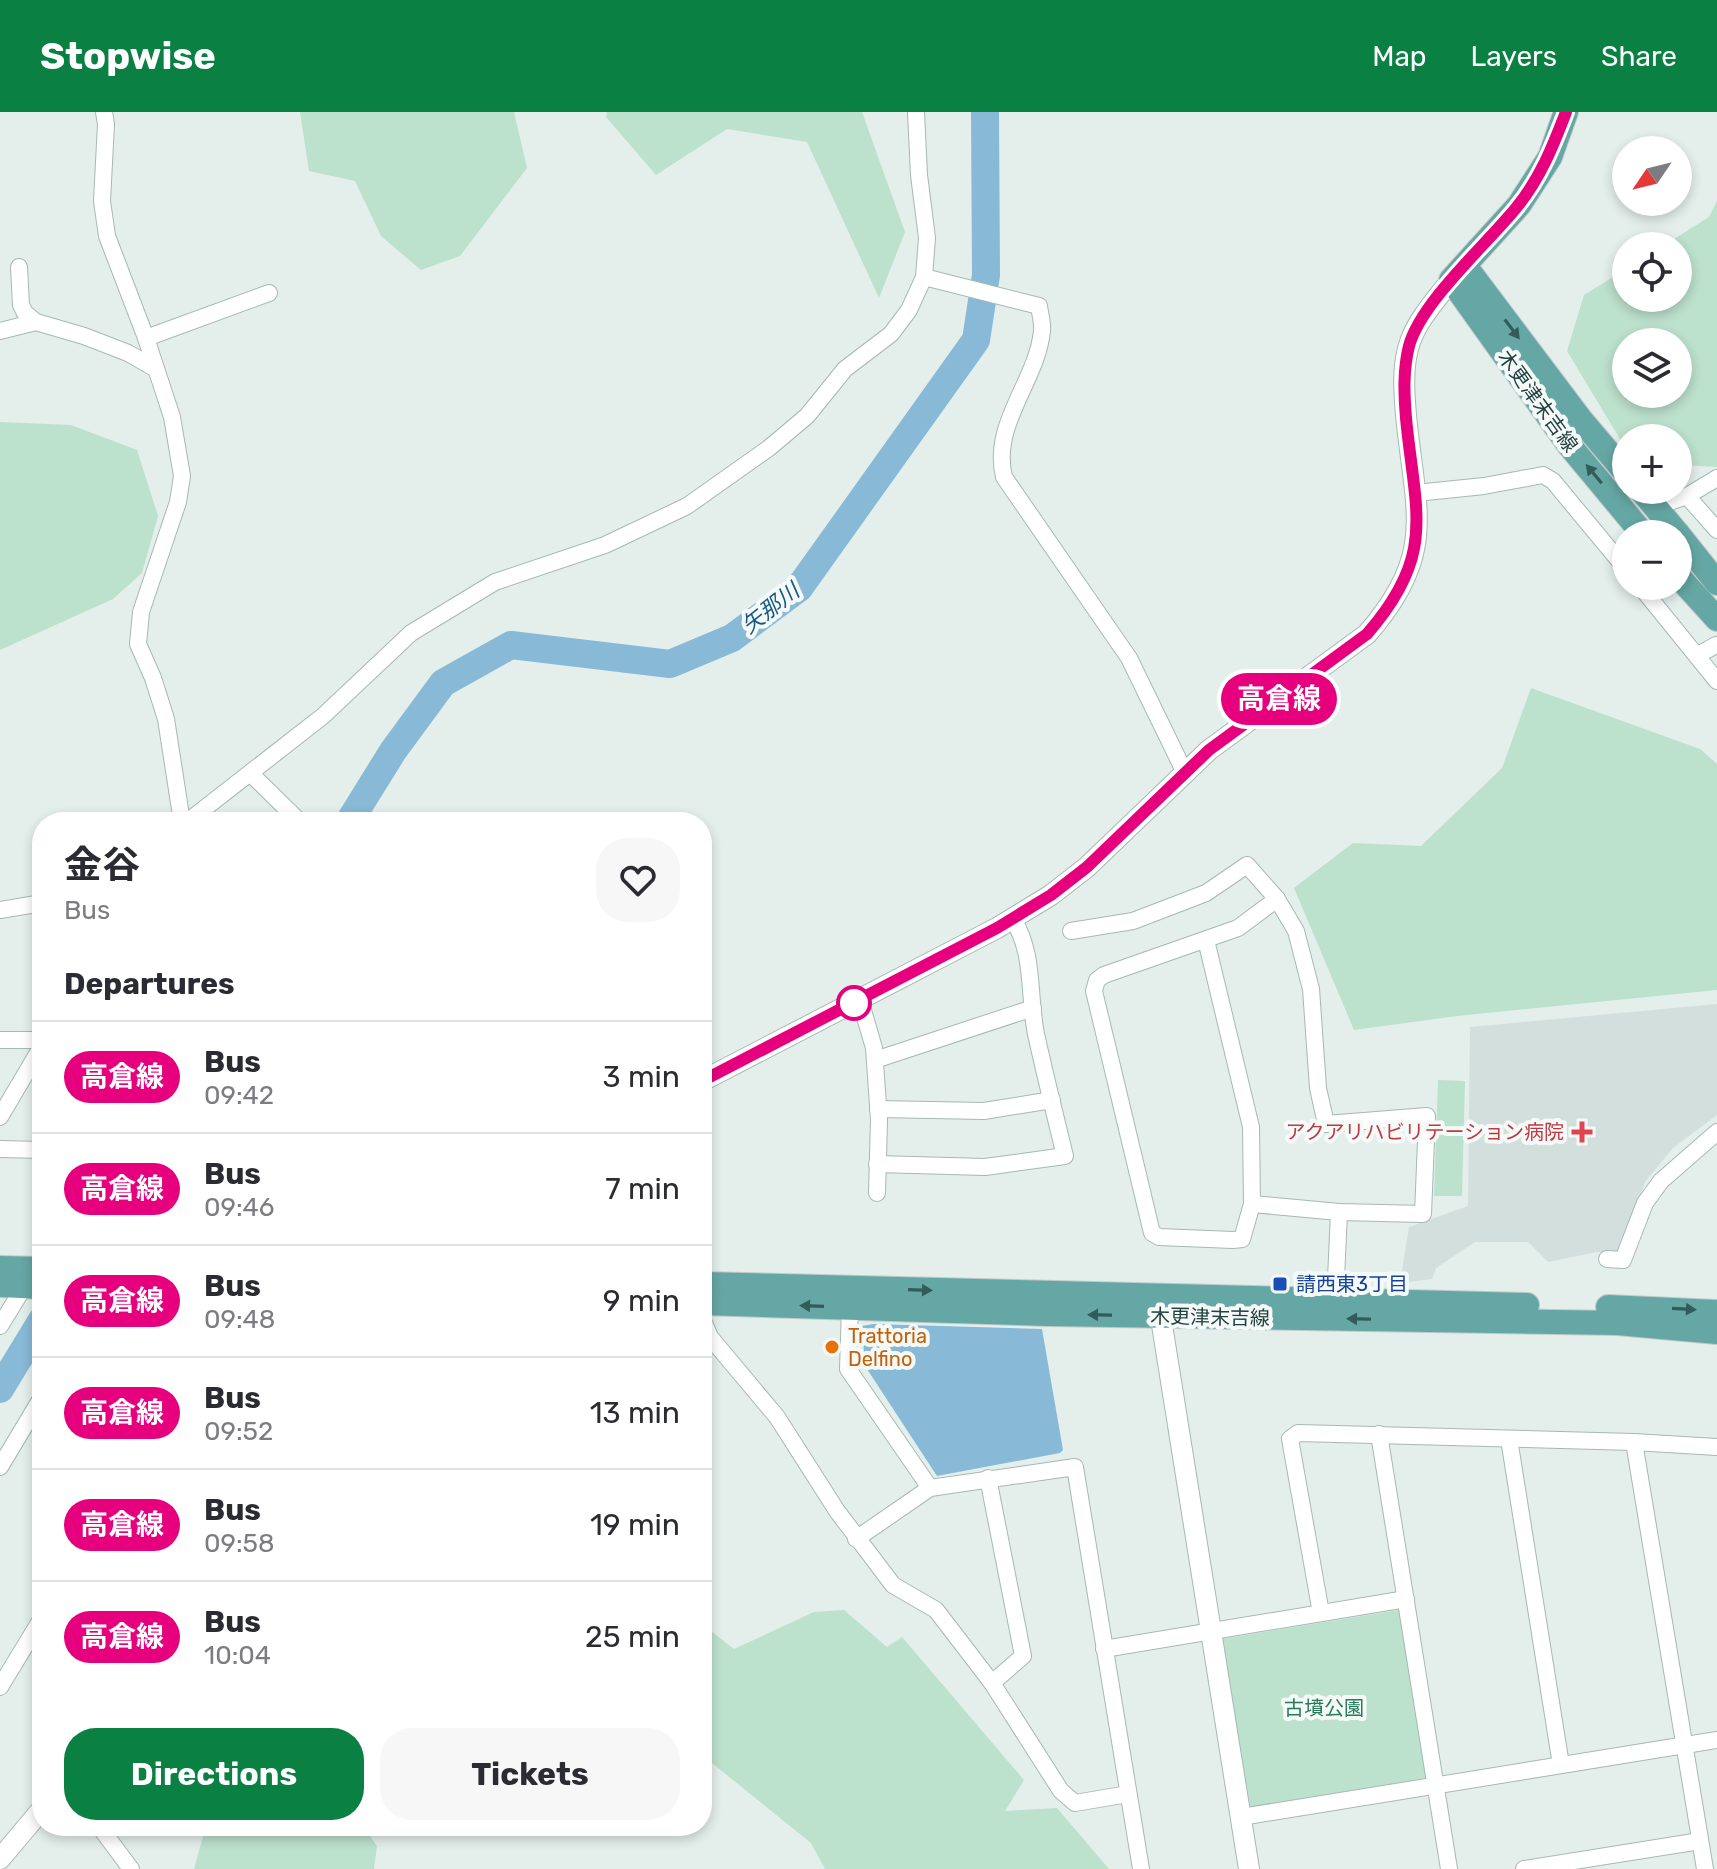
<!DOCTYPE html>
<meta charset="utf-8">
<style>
:root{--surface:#fff;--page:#f7f7f7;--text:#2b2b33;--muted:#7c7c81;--line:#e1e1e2;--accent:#0b8043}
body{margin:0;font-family:Rubik,"Noto Sans JP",sans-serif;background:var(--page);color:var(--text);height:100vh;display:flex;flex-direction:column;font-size:30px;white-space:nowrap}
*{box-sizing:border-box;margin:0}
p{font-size:26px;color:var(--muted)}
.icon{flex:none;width:44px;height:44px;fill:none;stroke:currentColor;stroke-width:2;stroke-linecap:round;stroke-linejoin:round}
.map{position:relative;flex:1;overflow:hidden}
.drawer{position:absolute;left:32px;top:700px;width:680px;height:1024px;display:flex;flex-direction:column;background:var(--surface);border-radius:32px;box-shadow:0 4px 12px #0003}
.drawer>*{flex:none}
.badge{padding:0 16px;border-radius:26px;font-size:28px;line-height:52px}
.needle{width:52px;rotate:235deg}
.tools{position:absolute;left:1612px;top:24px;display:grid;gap:16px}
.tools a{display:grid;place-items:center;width:80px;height:80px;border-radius:50%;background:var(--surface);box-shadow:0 4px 12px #0003;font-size:40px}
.map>.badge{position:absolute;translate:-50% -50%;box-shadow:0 0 0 4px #fff}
h2{padding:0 32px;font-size:30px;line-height:72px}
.round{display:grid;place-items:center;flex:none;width:84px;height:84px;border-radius:32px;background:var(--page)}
.summary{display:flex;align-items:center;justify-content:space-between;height:136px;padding:0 32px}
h1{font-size:38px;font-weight:700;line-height:60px}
.action{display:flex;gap:16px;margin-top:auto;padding:16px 32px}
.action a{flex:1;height:92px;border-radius:32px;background:var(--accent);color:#fff;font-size:32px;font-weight:700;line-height:92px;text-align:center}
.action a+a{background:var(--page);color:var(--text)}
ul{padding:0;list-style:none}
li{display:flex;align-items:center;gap:24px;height:112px;padding:0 32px;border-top:2px solid var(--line)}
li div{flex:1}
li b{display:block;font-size:30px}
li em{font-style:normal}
li .badge{min-width:88px;font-weight:700;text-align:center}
header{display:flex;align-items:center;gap:48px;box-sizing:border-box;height:112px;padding:0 40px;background:var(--accent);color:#fff}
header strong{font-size:38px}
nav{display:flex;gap:44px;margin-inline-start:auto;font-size:28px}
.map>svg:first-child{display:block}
.built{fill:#d2dfdc}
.green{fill:#bce1cd;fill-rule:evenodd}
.water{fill:#88bad7}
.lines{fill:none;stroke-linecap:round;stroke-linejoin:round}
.river{stroke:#88bad7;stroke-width:28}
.minor-casing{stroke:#a6b8b5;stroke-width:18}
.tertiary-casing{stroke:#a6b8b5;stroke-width:22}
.primary-casing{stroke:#c1caca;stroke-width:26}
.minor{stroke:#fff;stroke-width:16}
.tertiary{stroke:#fff;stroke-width:20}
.primary{stroke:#65a7a4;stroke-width:24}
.oneway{fill:#335b59}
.line-casing{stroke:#fff;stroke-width:18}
.line{stroke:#e6007e;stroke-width:12}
.stop-dot{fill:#fff;stroke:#e6007e;stroke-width:4}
.health-dot{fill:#e0444e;stroke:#f5faf9;stroke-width:3}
.transit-dot{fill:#1a4fb4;stroke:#f5faf9;stroke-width:3}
.food-dot{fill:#e8710a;stroke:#f5faf9;stroke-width:3}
.labels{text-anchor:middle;stroke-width:8;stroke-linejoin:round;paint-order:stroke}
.street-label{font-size:20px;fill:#224240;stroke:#f5faf9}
.health-label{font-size:20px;fill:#be3a42;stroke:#f5faf9;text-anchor:end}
.transit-label{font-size:20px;fill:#164399;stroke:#f5faf9;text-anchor:start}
.food-label{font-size:20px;fill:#c56008;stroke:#f5faf9;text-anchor:start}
.park-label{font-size:20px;fill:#287c5a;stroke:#f5faf9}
.water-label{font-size:22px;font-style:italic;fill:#165a83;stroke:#f5faf9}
</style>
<header>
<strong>Stopwise</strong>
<nav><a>Map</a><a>Layers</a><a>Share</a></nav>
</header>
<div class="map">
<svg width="1717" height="1757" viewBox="0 0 1717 1757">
<rect width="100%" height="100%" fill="#e4efec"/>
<polygon class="built" points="1717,892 1717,1003 1673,1036 1645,1070 1619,1140 1597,1140 1548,1150 1528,1130 1475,1130 1436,1156 1432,1167 1400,1171 1409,1115 1468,1094 1470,915"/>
<g class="green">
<polygon points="300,0 514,0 527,56 460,144 421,158 381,124 355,69 309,59"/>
<polygon points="607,0 862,0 905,120 879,186 807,30 727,17 656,63 606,5"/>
<path d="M1717,89V355L1680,353L1678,326H1626V337L1567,239L1584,183L1626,157V186H1678V134H1663L1709,105ZM1678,230V282H1626V230Z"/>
<polygon points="0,310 71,313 137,338 158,404 142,461 113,487 0,538"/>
<polygon points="1531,576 1700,637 1717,652 1717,878 1457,904 1354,918 1294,776 1353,731 1421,734 1502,656"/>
<polygon points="1438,968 1465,969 1462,1084 1434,1084"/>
<polygon points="844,1498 887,1535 902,1525 1024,1668 1005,1699 1057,1696 1109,1757 825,1757 811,1731 702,1643 702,1512 734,1537 814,1500"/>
<polygon points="1399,1498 1427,1666 1250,1695 1221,1527"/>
<polygon points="206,1714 321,1714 367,1720 377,1734 374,1757 194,1757"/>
</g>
<polygon class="water" points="873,1212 1042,1217 1063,1338 1060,1341 937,1364 865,1254 862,1214"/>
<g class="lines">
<g class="river">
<polyline points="349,710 393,639 443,571 511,533 670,552 732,526 799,476 976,228 986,163 985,0"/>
<polyline points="0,1277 42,1208"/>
</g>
<defs>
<g id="minor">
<polyline points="104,0 106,12 102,89 107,124 146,226 172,305 182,364 178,390 141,500 138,532 153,566 166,607 182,710"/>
<polyline points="19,155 21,193 25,201 36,210 84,224 128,241 156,257"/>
<path d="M924,165L1039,194C1040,202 1043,211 1042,219C1037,269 991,312 1004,365L1129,546L1185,661"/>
<polyline points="0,219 36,210"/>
<polyline points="146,226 269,181"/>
<polyline points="1717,366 1687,384 1717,418"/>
<polyline points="1416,381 1484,374 1543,363 1553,369 1626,457"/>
<polyline points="1655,395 1687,384"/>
<polyline points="1640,474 1717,569"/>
<polyline points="1698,543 1716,533"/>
<polyline points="250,661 300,710"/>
<polyline points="187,710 323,604 411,521 495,470 605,433 687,394 769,336 807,304 845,257 891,222 909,198 924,165 927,126 919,63 916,0"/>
<polyline points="0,798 42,791"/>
<polyline points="1071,819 1133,809 1206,781 1247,753 1277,787 1296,819 1311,877 1318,976 1326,1012 1427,1004 1423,1102 1339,1100 1252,1092"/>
<polyline points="1206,828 1251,1015 1252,1092 1242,1127 1233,1128 1159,1125 1152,1121 1094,879 1097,868 1104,863 1238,816 1277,787"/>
<polyline points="860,888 874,936 879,1008 877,1081"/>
<polyline points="0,928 42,928"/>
<polyline points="875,948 1033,896"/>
<polyline points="878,997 984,999 1052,988"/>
<polyline points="0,1005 42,934"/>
<polyline points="0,1037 42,1038"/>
<path d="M877,1052L985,1055L1065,1044C1055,1003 1045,963 1036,922C1028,882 1035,843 1013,807"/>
<polyline points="1607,1147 1623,1148 1645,1091 1661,1069 1717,1020"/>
<polyline points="1335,1189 1339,1100"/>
<polyline points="850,1195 848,1257 930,1376 1075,1355 1141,1757"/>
<polyline points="702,1206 710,1225 777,1305 837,1399 893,1473 936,1498 992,1571 1061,1679 1075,1691 1128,1682"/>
<polyline points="0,1214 29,1167"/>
<polyline points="1379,1322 1449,1757"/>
<polyline points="1509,1327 1561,1653"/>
<polyline points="1634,1330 1705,1757"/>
<polyline points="0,1355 42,1285"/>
<polyline points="988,1366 1023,1544 992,1571"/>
<polyline points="856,1427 930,1376"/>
<polyline points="1321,1501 1290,1327 1298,1321 1634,1330 1717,1335"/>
<polyline points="1104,1537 1406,1487"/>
<polyline points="0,1575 42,1506"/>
<polyline points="1241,1705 1717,1628"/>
<polyline points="99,1714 131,1757"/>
<polyline points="1524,1757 1700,1729"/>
</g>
<g id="tertiary">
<path d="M702,969L997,816L1051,783L1087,755L1209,638L1367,522C1438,441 1415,399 1406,303C1404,279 1402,253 1410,230C1418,207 1436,188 1451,168"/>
<polyline points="1158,1188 1249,1757"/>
<polyline points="0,1747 42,1697"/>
</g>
<g id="primary">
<polyline points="1566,0 1550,45 1519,93 1451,168 1569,333 1643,422"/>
<polyline points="1465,154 1581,308 1626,361"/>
<polyline points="1641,378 1678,422"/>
<polyline points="1678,422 1717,471"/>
<polyline points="1678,464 1717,507"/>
<polyline points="0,1156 42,1157"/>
<polyline points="702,1172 1527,1193"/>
<polyline points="0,1173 42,1175"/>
<polyline points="702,1191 1048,1202 1617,1211 1717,1220"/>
<polyline points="1608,1195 1717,1200"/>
</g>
</defs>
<use href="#minor" class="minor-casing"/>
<use href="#tertiary" class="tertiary-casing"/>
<use href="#primary" class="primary-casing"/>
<use href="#minor" class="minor"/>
<use href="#tertiary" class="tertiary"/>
<use href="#primary" class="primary"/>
</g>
<defs><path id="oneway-solid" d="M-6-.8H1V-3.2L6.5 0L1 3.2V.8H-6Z" transform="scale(2)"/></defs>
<g class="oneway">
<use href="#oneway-solid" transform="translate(1512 217) rotate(53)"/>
<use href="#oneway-solid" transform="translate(1594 362) rotate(-130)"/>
<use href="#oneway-solid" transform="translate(920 1178) rotate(2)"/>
<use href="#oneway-solid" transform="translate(812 1194) rotate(-178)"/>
<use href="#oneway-solid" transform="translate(1684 1197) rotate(3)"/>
<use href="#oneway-solid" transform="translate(1100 1203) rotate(-179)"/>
<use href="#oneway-solid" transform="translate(1359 1207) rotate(-179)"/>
</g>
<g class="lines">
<defs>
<path id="line" d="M702,969L997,816L1051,783L1087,755L1209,638L1367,522C1437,442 1415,401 1406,306C1404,282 1403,258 1409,234C1421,190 1486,133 1516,96C1540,67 1553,34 1566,0"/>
</defs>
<use href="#line" class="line-casing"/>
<use href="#line" class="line"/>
</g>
<circle class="stop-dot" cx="854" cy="891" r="16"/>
<path class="health-dot" d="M1578 1008h8v8h8v8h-8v8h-8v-8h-8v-8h8z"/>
<rect class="transit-dot" x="1272" y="1164" width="16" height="16" rx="4"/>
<circle class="food-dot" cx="832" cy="1235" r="8"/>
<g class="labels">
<g class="street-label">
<text transform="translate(1538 289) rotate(54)" y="7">木更津末吉線</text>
<text transform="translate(1210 1205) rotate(1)" y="7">木更津末吉線</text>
</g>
<g class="health-label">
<text x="1564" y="1027">アクアリハビリテーション病院</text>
</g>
<g class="transit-label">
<text x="1296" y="1179">請西東3丁目</text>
</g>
<g class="food-label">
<text x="848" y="1231">Trattoria<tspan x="848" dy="23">Delfino</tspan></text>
</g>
<g class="park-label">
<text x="1324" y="1603">古墳公園</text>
</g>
<g class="water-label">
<text transform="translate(770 496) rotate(-38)" y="8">矢那川</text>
</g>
</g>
</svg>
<div class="tools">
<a><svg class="needle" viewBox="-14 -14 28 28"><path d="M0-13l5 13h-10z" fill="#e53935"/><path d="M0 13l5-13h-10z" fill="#7c7c81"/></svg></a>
<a><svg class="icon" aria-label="locate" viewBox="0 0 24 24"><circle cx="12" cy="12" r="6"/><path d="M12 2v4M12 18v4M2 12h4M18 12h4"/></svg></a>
<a><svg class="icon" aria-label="layers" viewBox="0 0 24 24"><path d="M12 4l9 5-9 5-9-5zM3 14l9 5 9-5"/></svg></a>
<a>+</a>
<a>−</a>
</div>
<b class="badge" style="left:1279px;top:587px;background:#e6007e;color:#fff">高倉線</b>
<section class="drawer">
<div class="summary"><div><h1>金谷</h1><p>Bus</p></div><a class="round"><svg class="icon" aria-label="heart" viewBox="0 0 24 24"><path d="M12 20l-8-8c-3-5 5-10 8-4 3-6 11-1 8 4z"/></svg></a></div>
<h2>Departures</h2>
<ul>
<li><span class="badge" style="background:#e6007e;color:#fff">高倉線</span><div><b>Bus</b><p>09:42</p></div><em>3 min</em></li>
<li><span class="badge" style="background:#e6007e;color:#fff">高倉線</span><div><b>Bus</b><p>09:46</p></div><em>7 min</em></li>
<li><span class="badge" style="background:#e6007e;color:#fff">高倉線</span><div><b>Bus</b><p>09:48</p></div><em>9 min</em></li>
<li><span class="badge" style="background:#e6007e;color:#fff">高倉線</span><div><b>Bus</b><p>09:52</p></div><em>13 min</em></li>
<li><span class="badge" style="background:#e6007e;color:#fff">高倉線</span><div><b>Bus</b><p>09:58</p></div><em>19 min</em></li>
<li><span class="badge" style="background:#e6007e;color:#fff">高倉線</span><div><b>Bus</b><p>10:04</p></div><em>25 min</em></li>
</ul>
<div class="action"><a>Directions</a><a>Tickets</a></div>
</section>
</div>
